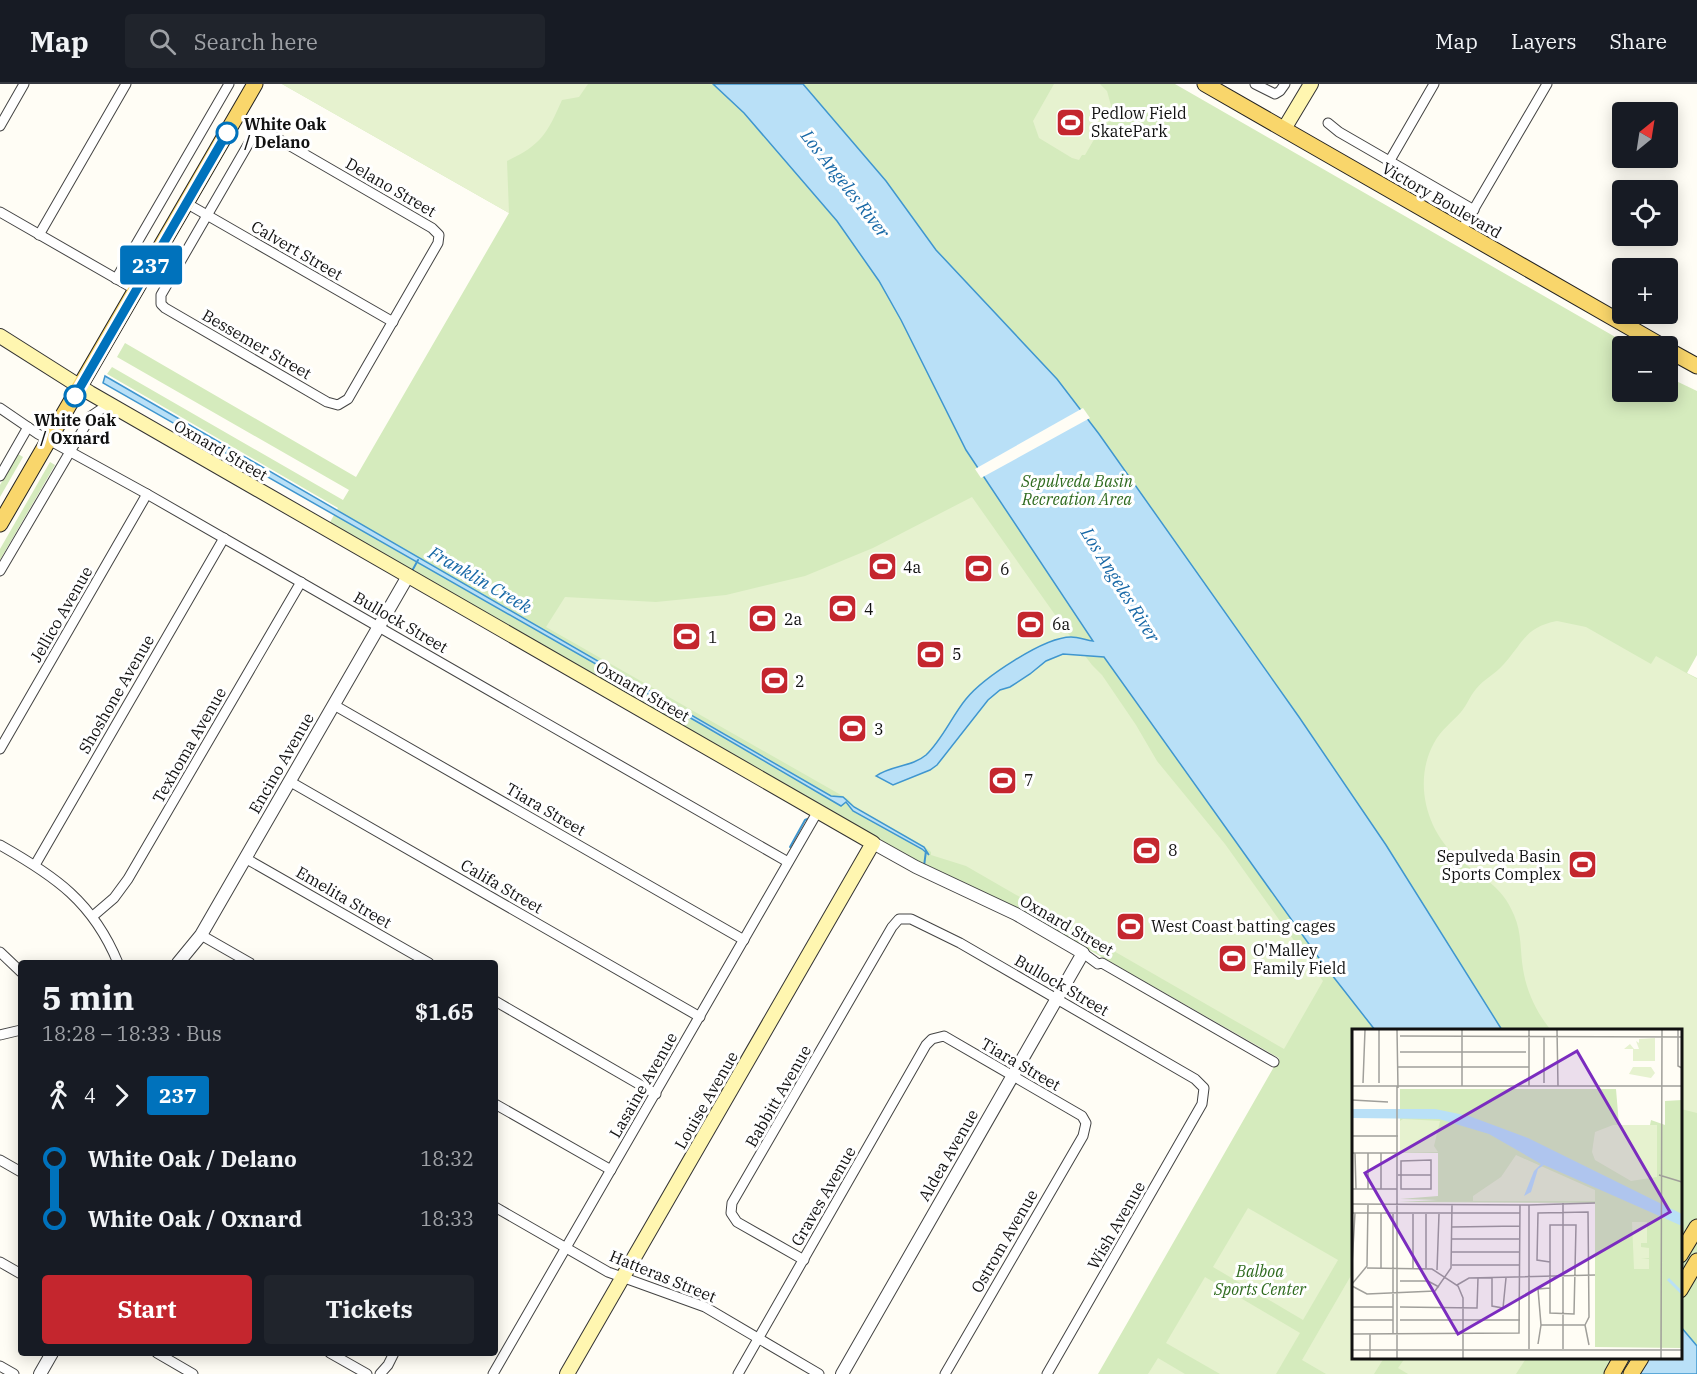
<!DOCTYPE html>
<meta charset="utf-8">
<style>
:root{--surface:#171b24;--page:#20242c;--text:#f1f3f6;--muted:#9ea1a6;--line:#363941;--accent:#c4262e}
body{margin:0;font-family:"IBM Plex Serif",serif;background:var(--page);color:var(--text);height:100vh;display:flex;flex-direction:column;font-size:22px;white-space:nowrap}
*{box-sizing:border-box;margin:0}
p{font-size:20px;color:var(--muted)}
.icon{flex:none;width:33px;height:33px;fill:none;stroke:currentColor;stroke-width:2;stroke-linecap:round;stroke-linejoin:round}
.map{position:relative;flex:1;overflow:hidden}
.side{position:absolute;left:18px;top:876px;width:480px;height:396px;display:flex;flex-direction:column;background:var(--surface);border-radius:6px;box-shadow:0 3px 15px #0003}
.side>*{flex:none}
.badge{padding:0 12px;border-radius:4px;font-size:21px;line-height:39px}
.needle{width:39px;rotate:30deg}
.fabs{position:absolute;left:1612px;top:18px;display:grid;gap:12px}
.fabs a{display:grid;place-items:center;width:66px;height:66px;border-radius:6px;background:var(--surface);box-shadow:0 3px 15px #0003;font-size:30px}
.map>.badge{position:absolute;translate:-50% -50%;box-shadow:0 0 0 3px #fff}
.legs{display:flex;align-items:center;gap:9px;height:66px;padding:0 24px;font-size:20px}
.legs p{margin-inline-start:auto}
.head{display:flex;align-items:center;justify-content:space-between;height:102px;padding:0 24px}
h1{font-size:33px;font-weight:800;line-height:45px}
.cta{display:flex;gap:12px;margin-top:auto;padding:12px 24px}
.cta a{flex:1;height:69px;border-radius:6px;background:var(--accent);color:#fff;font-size:24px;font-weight:800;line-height:69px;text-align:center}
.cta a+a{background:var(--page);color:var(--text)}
ul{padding:0 24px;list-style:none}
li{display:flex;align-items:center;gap:21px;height:60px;font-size:22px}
li i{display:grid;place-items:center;width:9px;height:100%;margin:0 8px;background:currentColor}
li i::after{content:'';width:15px;height:15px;margin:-8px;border:4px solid;border-radius:50%;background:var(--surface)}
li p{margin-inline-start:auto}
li:first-child i{background:linear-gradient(#0000 50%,currentColor 0)}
li:last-child i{background:linear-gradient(currentColor 50%,#0000 0)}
header{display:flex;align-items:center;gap:36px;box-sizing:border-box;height:84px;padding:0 30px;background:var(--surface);border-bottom:2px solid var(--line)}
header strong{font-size:28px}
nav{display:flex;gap:33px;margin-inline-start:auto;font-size:21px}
.search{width:420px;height:54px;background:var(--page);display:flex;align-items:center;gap:15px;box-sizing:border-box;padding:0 21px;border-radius:6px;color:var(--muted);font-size:22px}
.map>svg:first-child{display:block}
.green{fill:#d5ebbd;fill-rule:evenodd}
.pitch{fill:#e6f2cf}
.water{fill:#b9e0f7;stroke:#3f96cf;stroke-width:1.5}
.pier{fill:#fffdf5}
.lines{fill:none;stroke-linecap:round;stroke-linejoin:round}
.stream{stroke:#3f96cf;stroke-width:2}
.minor-casing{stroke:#444;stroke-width:11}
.tertiary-casing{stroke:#444;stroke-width:14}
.secondary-casing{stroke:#333;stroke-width:16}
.primary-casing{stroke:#222;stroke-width:17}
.minor{stroke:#fff;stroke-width:9}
.tertiary{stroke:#fff;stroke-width:12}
.secondary{stroke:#fff6b0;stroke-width:14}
.primary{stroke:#f9d66b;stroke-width:15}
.line-1-casing{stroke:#fff;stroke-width:14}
.line-1{stroke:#0072bc;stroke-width:9}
.stop-1-dot{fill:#fff;stroke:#0072bc;stroke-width:3}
.labels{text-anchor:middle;stroke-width:6;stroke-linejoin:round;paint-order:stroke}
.poi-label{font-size:16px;fill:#111;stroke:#fff;text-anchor:start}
.stop-label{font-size:16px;font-weight:bold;fill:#111;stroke:#fff;text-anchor:start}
.street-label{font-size:16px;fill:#111;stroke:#fff}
.park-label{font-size:16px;font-style:italic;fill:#2f6b1f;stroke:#fff}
.water-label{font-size:18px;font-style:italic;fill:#1768a6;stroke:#fff}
.inset-river{fill:none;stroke:#b9e0f7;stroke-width:3}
.inset-road{fill:none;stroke:#a09f9a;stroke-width:1.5}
.view{fill:#7b2cbf;fill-opacity:0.15;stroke:#7b2cbf;stroke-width:3}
.inset-edge{fill:none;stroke:#111;stroke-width:3}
</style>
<header>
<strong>Map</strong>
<div class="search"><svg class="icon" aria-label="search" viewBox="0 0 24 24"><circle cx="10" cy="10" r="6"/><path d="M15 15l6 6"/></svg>Search here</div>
<nav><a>Map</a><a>Layers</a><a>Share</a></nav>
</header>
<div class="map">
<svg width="1697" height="1290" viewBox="0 0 1697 1290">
<rect width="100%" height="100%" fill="#fffdf5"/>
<g class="green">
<path d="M282,0H1175L1631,262H1623V308H1668V284L1676,288L1674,296L1697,307V571L1687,589L1697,594V1290H1098L1279,974L1012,822L914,775L329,440L338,424L107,290L112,283L343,416L349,406L117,273L125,259L356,393L509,129ZM1354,946H1680V1274H1354Z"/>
<polygon points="18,370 23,373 0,413 0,401"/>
<polygon points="50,378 55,381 0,476 0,465"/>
</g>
<g class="pitch">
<path d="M282,0H588L579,13L562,16C547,50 541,61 507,77L509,129Z"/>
<polygon points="1054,0 1100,0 1107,7 1115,36 1103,40 1085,71 1082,71 1079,76 1072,74 1039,54 1033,37"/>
<polygon points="972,413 1070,552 1092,581 1102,591 1136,641 1157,677 1225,760 1323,897 1284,965 966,782 931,771 931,768 924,762 854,722 848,715 546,543 565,513 656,518 726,511 805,492 873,464"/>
<path d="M1557,537L1586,543L1651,580L1656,572L1697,595V1029L1681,1025L1680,946H1551C1537,930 1526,906 1523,885C1520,867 1522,849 1514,831C1502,801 1481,794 1458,774C1426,747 1413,697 1434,659C1441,646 1452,638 1461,628C1467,621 1470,612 1476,605C1484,595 1495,590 1503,581C1523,559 1525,543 1557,537Z"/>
<polygon points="1248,1124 1338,1176 1303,1236 1213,1183"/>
<polygon points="1353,1188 1354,1274 1384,1274 1374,1290 1326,1290 1302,1276"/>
<polygon points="1205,1193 1300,1249 1276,1290 1220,1290 1166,1259"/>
<polygon points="1158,1274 1185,1290 1148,1290"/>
<polygon points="1405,1274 1521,1274 1525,1276 1516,1290 1408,1290 1398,1284"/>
</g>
<g class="water">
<path d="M713,0H803L886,97L936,166L1057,295L1099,350L1299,633L1386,761L1502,946H1375L1321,877L1104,573L1063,570L1046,577L1030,590L1010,603L1000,606L988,616L937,681L930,686L893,701L876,692C891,681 912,683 926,671C942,656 952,632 966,615C983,594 1044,553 1071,553C1078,553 1086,556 1093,557L966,366L901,236L879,197L837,137L744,29Z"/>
<polygon points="105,292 831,712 843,713 854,723 924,763 929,771 922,765 853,727 846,718 841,722 701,640 103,299"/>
<polygon points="1681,1243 1697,1262 1697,1290 1638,1290 1627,1274 1680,1274"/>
</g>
<polygon class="pier" points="1083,324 1090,334 981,394 975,385"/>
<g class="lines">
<g class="stream">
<polyline points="412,487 418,476"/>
<polyline points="790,763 805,736 810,734"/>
<polyline points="924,782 926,767"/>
</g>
<defs>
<g id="minor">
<polyline points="1255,0 1275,10 1280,7 1285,0"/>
<polyline points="1328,39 1339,48 1474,126"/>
<polyline points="0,42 24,0"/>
<polygon points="258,48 268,49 432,144 439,151 438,159 348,315 338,321 327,318 165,224 161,220 161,211 253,52"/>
<polyline points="1389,78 1434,0"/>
<polyline points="186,119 393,238"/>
<polyline points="0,128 136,206"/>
<polyline points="1461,147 1547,0"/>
<polyline points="39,151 126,0"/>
<polyline points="116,195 229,0"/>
<polyline points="0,324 38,350 147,410 788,778"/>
<polyline points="0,392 28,343"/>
<polyline points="0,487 91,332 109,320"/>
<polyline points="334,621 744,856"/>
<polyline points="0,665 147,410"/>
<polyline points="289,697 700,933"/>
<path d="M0,761C55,792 93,818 118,879"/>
<polyline points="245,774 429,879"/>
<polyline points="35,781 224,454"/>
<polyline points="93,832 114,814 128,795 301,498"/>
<polyline points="201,851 250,879"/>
<polyline points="0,868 21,888"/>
<polyline points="1083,869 1098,880 1102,879 1274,978"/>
<polyline points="495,917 656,1010"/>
<polyline points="0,951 21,946"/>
<polyline points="495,1020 611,1086"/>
<polyline points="0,1076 21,1088"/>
<polyline points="495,1123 608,1188 705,1223 819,1290"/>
<polyline points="804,1176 737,1138 731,1129 732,1119 892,843 899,835 911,835 960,859 1195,995 1204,1004 1202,1020 1047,1290"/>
<polyline points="0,1178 21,1190"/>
<polyline points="157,1269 193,1290"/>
<polyline points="330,1269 367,1290"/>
<polyline points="0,1282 14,1290"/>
<polyline points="380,1290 388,1281 394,1269"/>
<polyline points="493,1290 818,727"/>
<polyline points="738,1290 926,961 932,955 944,952 1082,1032 1086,1039 1083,1052 945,1290"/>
</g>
<g id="tertiary">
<polyline points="178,879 201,851 408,492"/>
<polyline points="40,1290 52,1269"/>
<polyline points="842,1290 1083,869 1016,830 916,783 873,759"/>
</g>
<g id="secondary">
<polyline points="1284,45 1311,0"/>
<polyline points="0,252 90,309 873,759 567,1290"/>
</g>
<g id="primary">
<polyline points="1205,0 1662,262"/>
<polyline points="1668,266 1697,282"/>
<polyline points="0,440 255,0"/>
<polyline points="1680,1171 1697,1143"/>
<polyline points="1680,1206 1697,1177"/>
<polyline points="1612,1290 1621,1274"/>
<polyline points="1631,1290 1641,1274"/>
</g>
</defs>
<use href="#minor" class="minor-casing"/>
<use href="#tertiary" class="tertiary-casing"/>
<use href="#secondary" class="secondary-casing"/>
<use href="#primary" class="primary-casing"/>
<use href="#minor" class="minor"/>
<use href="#tertiary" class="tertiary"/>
<use href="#secondary" class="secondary"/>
<use href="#primary" class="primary"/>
</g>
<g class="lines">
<defs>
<polyline id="line-1" points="75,312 227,49"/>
</defs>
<use href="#line-1" class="line-1-casing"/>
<use href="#line-1" class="line-1"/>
</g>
<defs>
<symbol id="stadium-square" viewBox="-11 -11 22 22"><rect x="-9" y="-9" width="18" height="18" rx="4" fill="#c4262e" stroke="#fff"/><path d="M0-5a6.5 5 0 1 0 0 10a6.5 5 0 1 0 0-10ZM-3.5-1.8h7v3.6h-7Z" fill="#fff"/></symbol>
</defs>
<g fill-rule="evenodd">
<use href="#stadium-square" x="1054" y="22" width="33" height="33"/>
<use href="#stadium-square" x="866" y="466" width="33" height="33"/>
<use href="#stadium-square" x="962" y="468" width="33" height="33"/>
<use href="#stadium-square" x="826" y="508" width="33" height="33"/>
<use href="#stadium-square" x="746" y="518" width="33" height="33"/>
<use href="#stadium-square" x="1014" y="524" width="33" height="33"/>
<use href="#stadium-square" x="670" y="536" width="33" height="33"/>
<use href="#stadium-square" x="914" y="554" width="33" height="33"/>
<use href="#stadium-square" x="758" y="580" width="33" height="33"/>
<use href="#stadium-square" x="836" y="628" width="33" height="33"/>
<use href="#stadium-square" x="986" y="680" width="33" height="33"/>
<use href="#stadium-square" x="1130" y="750" width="33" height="33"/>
<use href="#stadium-square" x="1566" y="764" width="33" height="33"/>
<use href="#stadium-square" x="1114" y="826" width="33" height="33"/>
<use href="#stadium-square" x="1216" y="858" width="33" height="33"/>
</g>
<g class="stop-1-dot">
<circle cx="227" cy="49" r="10"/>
<circle cx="75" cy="312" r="10"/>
</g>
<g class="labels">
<g class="poi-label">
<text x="1091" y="35">Pedlow Field<tspan x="1091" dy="18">SkatePark</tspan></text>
<text x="903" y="489">4a</text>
<text x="1000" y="491">6</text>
<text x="864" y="531">4</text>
<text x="784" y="541">2a</text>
<text x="1052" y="546">6a</text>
<text x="708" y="559">1</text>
<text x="952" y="576">5</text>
<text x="795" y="603">2</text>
<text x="874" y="651">3</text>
<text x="1024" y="702">7</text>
<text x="1168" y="772">8</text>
<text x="1561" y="778" text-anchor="end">Sepulveda Basin<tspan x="1561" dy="18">Sports Complex</tspan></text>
<text x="1151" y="848">West Coast batting cages</text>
<text x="1253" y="872">O'Malley<tspan x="1253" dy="18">Family Field</tspan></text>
</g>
<g class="stop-label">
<text x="244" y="46">White Oak<tspan x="244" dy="18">/ Delano</tspan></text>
<text x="75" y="342" text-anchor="middle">White Oak<tspan x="75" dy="18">/ Oxnard</tspan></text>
</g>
<g class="street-label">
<text transform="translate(391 103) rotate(30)" y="6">Delano Street</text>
<text transform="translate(1442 116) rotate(30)" y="6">Victory Boulevard</text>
<text transform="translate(297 166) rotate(30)" y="6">Calvert Street</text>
<text transform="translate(257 260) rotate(30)" y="6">Bessemer Street</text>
<text transform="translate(221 366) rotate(30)" y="6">Oxnard Street</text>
<text transform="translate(61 530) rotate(-60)" y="6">Jellico Avenue</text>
<text transform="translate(401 538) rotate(30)" y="6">Bullock Street</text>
<text transform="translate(643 607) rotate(30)" y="6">Oxnard Street</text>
<text transform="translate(116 610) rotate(-60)" y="6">Shoshone Avenue</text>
<text transform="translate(189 661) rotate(-60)" y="6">Texhoma Avenue</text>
<text transform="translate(281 679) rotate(-60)" y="6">Encino Avenue</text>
<text transform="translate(546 725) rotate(30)" y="6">Tiara Street</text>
<text transform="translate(502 802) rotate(30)" y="6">Califa Street</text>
<text transform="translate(344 813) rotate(30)" y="6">Emelita Street</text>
<text transform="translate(1067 841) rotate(30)" y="6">Oxnard Street</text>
<text transform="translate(1062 901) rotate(30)" y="6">Bullock Street</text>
<text transform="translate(1021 980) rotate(30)" y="6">Tiara Street</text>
<text transform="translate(643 1001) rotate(-60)" y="6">Lasaine Avenue</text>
<text transform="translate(778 1012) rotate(-60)" y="6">Babbitt Avenue</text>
<text transform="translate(706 1016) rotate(-60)" y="6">Louise Avenue</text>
<text transform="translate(948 1071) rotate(-60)" y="6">Aldea Avenue</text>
<text transform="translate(823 1112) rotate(-60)" y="6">Graves Avenue</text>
<text transform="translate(1116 1141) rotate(-60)" y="6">Wish Avenue</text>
<text transform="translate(1004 1157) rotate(-60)" y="6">Ostrom Avenue</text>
<text transform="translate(663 1192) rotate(22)" y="6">Hatteras Street</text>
</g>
<g class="park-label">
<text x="1077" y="403">Sepulveda Basin<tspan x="1077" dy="18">Recreation Area</tspan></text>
<text x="1260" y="1193">Balboa<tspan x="1260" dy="18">Sports Center</tspan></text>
</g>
<g class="water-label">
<text transform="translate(845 100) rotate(52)" y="6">Los Angeles River</text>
<text transform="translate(480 496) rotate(30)" y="6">Franklin Creek</text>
<text transform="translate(1120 501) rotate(58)" y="6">Los Angeles River</text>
</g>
</g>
<g transform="translate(1352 945)">
<rect width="330" height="330" fill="#fffdf5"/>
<path d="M48,60H264L267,96H298L299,91L313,96V72L330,71V319L243,318V174L47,173L86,171L48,170L86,167V124H48Z" fill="#d5ebbd"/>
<path d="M303,9V32H281V20H272L278,15L282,20H287L284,12L287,14V10ZM299,38L303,44L299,49L277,45L281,38ZM51,90L88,92L82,117L86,123L48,124V92ZM261,96H305V148L279,152L243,131L240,123L243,103ZM164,126L243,161V172H121V167L149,148ZM280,193H295V214H289V218L297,219V229L289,230H297V240H282Z" fill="#e6f2cf"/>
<path d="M0,80H83L117,87L176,109L330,185V197L192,136L186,140L179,163L172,167L182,142L189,135L137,105L87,90L0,89Z" fill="#b9e0f7"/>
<path class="inset-river" d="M316,250L330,264"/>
<path class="inset-road" d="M27,1V54M45,1L46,59M205,1L206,57M326,1V37L330,39M48,7L330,8M48,23H174M45,38H177M11,54L13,1M192,54V7M0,57H330M110,57V1M177,57V1M0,71L36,73M0,107H46M0,124H45M3,124L4,160M16,124V160M29,124V160M79,131V160H49V132ZM46,146H79M307,146L330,153M0,160H45M211,174V320M0,175L177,176V320M177,176L243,174M0,184H168M198,196H224L222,285L198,284ZM100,198L168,197M100,210H168M100,223H168M198,233L185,231L186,184L236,183L237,288L233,296L237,316M0,236L3,184M100,236H168M15,239L80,240L106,257L111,269V329M29,239V184M61,239V185M74,239V185M85,241L87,185M140,249V277L151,279L154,249M48,252H76L87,258M0,255L15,237L16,175M105,256L117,249L243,246M0,257L15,265L83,262L99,239L100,176M0,278H41M48,278L125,279L126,249M0,291H41M48,291H168M189,296H233M41,304V185M0,305L167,304L168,176M186,315L189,296L186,260L198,259M0,321H330M18,329V305M45,329V57M309,329L310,1"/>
<path class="view" d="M225,22L318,183L106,305L13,144Z"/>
<rect width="330" height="330" class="inset-edge"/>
</g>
</svg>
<div class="fabs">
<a><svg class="needle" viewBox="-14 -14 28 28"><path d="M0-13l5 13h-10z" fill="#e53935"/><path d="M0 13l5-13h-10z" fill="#9ea1a6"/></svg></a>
<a><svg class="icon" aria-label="locate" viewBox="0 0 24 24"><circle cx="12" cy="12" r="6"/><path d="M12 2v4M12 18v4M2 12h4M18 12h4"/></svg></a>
<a>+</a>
<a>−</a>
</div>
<b class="badge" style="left:151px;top:181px;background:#0072bc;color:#fff">237</b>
<section class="side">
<div class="head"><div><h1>5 min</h1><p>18:28 – 18:33 · Bus</p></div><b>$1.65</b></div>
<div class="legs"><svg class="icon" aria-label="walk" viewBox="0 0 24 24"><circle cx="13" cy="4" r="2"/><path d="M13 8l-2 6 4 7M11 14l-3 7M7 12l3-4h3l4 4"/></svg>4<svg class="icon" aria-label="forward" viewBox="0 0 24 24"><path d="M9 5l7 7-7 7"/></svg><b class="badge" style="background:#0072bc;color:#fff">237</b></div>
<ul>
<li><i style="color:#0072bc"></i><b>White Oak / Delano</b><p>18:32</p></li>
<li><i style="color:#0072bc"></i><b>White Oak / Oxnard</b><p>18:33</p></li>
</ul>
<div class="cta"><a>Start</a><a>Tickets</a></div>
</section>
</div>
